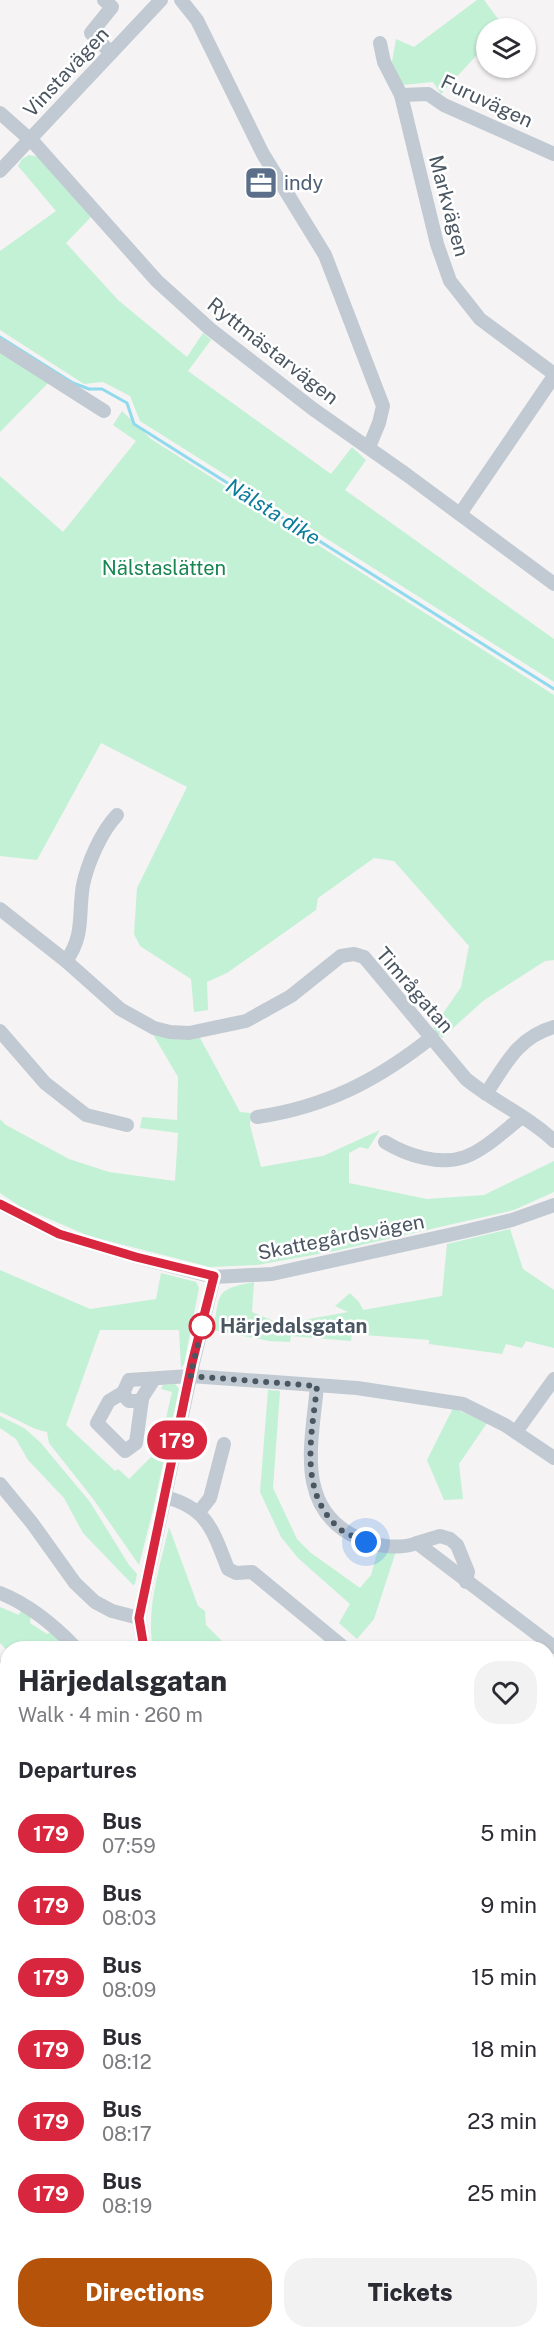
<!DOCTYPE html>
<meta charset="utf-8">
<style>
:root{--surface:#fff;--page:#f2f2f3;--text:#2b2b33;--muted:#7c7c81;--accent:#b45309}
body{margin:0;font-family:"Public Sans",sans-serif;background:var(--page);color:var(--text);height:100vh;display:flex;flex-direction:column;font-size:22px;white-space:nowrap}
*{box-sizing:border-box;margin:0}
p{font-size:20px;color:var(--muted)}
.icon{flex:none;width:33px;height:33px;fill:none;stroke:currentColor;stroke-width:2;stroke-linecap:round;stroke-linejoin:round}
.map{position:relative;flex:1;overflow:hidden}
.drawer{position:absolute;left:0px;top:1641px;width:555px;height:698px;display:flex;flex-direction:column;background:var(--surface);border-radius:24px 24px 0 0;box-shadow:0 2px 4px #0004}
.drawer>*{flex:none}
.badge{padding:0 12px;border-radius:20px;font-size:21px;line-height:39px}
.tools{position:absolute;left:476px;top:18px;display:grid;gap:12px}
.tools a{display:grid;place-items:center;width:60px;height:60px;border-radius:50%;background:var(--surface);box-shadow:0 2px 4px #0004;font-size:30px}
.you{position:absolute;width:30px;height:30px;margin:-15px;border:4px solid #fff;border-radius:50%;background:#1a73e8;box-shadow:0 0 0 9px #1a73e833}
.map>.badge{position:absolute;translate:-50% -50%;box-shadow:0 0 0 3px #fff}
h2{padding:0 18px;font-size:22px;line-height:54px}
.round{display:grid;place-items:center;flex:none;width:63px;height:63px;border-radius:24px;background:var(--page)}
.overview{display:flex;align-items:center;justify-content:space-between;height:102px;padding:0 18px}
h1{font-size:28px;font-weight:800;line-height:45px}
.primary-button{display:flex;gap:12px;margin-top:auto;padding:12px 18px}
.primary-button a{flex:1;height:69px;border-radius:24px;background:var(--accent);color:#fff;font-size:24px;font-weight:800;line-height:69px;text-align:center}
.primary-button a+a{background:var(--page);color:var(--text)}
ul{padding:0;list-style:none}
li{display:flex;align-items:center;gap:18px;height:72px;padding:0 18px}
li div{flex:1}
li b{display:block;font-size:22px}
li em{font-style:normal}
li .badge{min-width:66px;font-weight:700;text-align:center}
.map>svg:first-child{display:block}
.green{fill:#c3f1d5}
.lines{fill:none;stroke-linecap:round;stroke-linejoin:round}
.stream{stroke:#90daee;stroke-width:3}
.minor{stroke:#c1cad2;stroke-width:14}
.rail-casing{stroke:#b5b8bd;stroke-width:5}
.rail{stroke:#fff;stroke-width:3;stroke-dasharray:9;stroke-linecap:butt}
.line-casing{stroke:#fff;stroke-width:14}
.line{stroke:#d7263d;stroke-width:9}
.walk{stroke:#4a5661;stroke-width:6;stroke-dasharray:0 10.8}
.stop-dot{fill:#fff;stroke:#d7263d;stroke-width:3}
.labels{text-anchor:middle;stroke-width:5;stroke-linejoin:round;paint-order:stroke}
.street-label{font-size:20px;fill:#4a5661;stroke:#fff}
.service-label{font-size:20px;fill:#4e5e75;stroke:#fff;text-anchor:start}
.park-label{font-size:20px;fill:#17864f;stroke:#fff}
.stop-label{font-size:20px;font-weight:bold;fill:#4a5661;stroke:#fff;text-anchor:start}
.water-label{font-size:21px;font-style:italic;fill:#0c7c9b;stroke:#fff}
</style>
<div class="map">
<svg width="554" height="2338" viewBox="0 0 554 2338">
<rect width="100%" height="100%" fill="#f5f3f3"/>
<g class="green">
<polygon points="477,0 484,0 504,27 502,28 486,28 486,45 441,94 433,82 403,85 392,62 396,39 414,47"/>
<polygon points="29,155 39,157 91,217 66,243 118,300 187,357 203,333 211,340 188,371 331,474 352,447 366,460 345,490 554,639 554,682 140,421 130,396 103,382 84,384 0,330 0,251 56,211 18,166 22,159"/>
<polygon points="0,353 48,383 0,432"/>
<polygon points="122,411 151,439 554,695 554,960 545,961 483,1001 442,1038 433,1028 461,987 469,946 394,861 374,858 318,898 316,910 227,973 207,982 208,1010 194,1012 191,979 140,946 134,934 137,888 187,787 101,743 37,860 0,856 0,476 63,532 136,441 113,425"/>
<polygon points="151,1031 199,1036 240,1112 251,1113 250,1125 261,1167 323,1156 380,1130 368,1149 360,1147 349,1153 349,1183 427,1199 484,1195 554,1161 554,1192 514,1210 335,1251 257,1265 210,1267 89,1236 21,1207 0,1193 0,1119 6,1125 69,1159 109,1172 175,1181 178,1133 140,1128 142,1117 177,1120 178,1077"/>
<path d="M510,1229L523,1269L554,1290V1348L526,1341L522,1348L506,1344L502,1354L429,1344V1340L352,1334L351,1341L291,1336L290,1342L269,1341L213,1330C221,1292 214,1290 254,1282L252,1312L281,1324L348,1312L335,1306L350,1293L359,1302L363,1310L442,1296L447,1244Z"/>
<path d="M0,1270L90,1309L156,1299L161,1273L196,1282L199,1288L184,1364L181,1368L179,1330H100L66,1425L115,1471L118,1469L129,1479L159,1449L172,1392L161,1389L163,1385L175,1384L179,1389L153,1510L139,1565L94,1500L49,1443L47,1432C33,1430 16,1418 0,1412Z"/>
<polygon points="268,1390 280,1391 273,1488 297,1539 311,1553 360,1588 371,1575 378,1550 396,1551 374,1619 357,1639 339,1623 350,1604 298,1558 281,1537 260,1492"/>
<polygon points="453,1408 487,1423 459,1464 463,1499 444,1500 427,1460"/>
<polygon points="0,1416 24,1428 40,1442 90,1502 129,1565 137,1574 135,1584 133,1585 83,1533 64,1498 28,1460 16,1439 0,1428"/>
<path d="M169,1527L198,1606L205,1611L206,1625L229,1648H207L200,1641L192,1648H153C146,1607 160,1567 169,1527Z"/>
<polygon points="0,1607 19,1615 22,1608 31,1614 30,1623 47,1634 53,1631 71,1648 7,1650 0,1643"/>
<polygon points="548,1747 552,1750 551,1763 554,1764 554,1796 548,1805"/>
<polygon points="548,1926 554,1931 554,1981 552,1984 554,1986 554,2043 548,2047"/>
<polygon points="0,2152 7,2159 7,2259 0,2250"/>
<polygon points="548,2247 554,2247 554,2308 548,2301"/>
<polygon points="64,2331 131,2331 134,2335 146,2338 71,2338"/>
</g>
<g class="lines">
<polyline class="stream" points="0,337 73,383 89,389 102,389 127,403 134,424 554,689"/>
<g class="minor">
<polyline points="104,0 112,7 91,33 111,53"/>
<polyline points="181,0 197,20 263,154 325,255 383,406 379,423 369,447"/>
<polyline points="380,43 384,62 401,95 437,244 450,281 480,319 554,374"/>
<polyline points="401,95 428,94 444,105 554,154"/>
<polyline points="0,113 35,144 157,281 210,329 313,409 407,475 554,584"/>
<polyline points="0,171 161,0"/>
<polyline points="0,345 104,411"/>
<polyline points="460,514 554,376"/>
<path d="M0,909L66,961L120,1009L154,1028L170,1032L189,1033L246,1021L291,996L341,956L354,954L364,957L466,1079C494,1102 528,1116 554,1141"/>
<path d="M66,961C85,935 78,914 83,885C88,862 101,832 117,815"/>
<polyline points="0,1031 45,1083 86,1115 127,1125"/>
<path d="M486,1094C505,1065 518,1037 554,1027"/>
<path d="M257,1117C326,1107 378,1080 432,1037"/>
<path d="M385,1142C406,1155 439,1166 465,1157C486,1149 505,1130 522,1117"/>
<polyline points="0,1204 59,1234 136,1257 214,1277 272,1274 462,1232 512,1220 554,1205"/>
<polyline points="154,1379 140,1401 129,1401 125,1397 124,1391 129,1380 190,1376 357,1388 463,1404 505,1425 554,1458"/>
<path d="M317,1386C312,1442 294,1509 358,1538C375,1546 398,1550 417,1543L554,1647"/>
<polyline points="124,1392 109,1401 97,1423 125,1451 136,1443 142,1399"/>
<polyline points="516,1432 554,1379"/>
<polyline points="0,1484 32,1523 75,1583 95,1602 112,1611 139,1618"/>
<path d="M165,1497C208,1508 213,1531 228,1569L236,1573L252,1572L343,1647"/>
<polyline points="199,1512 210,1498 224,1444"/>
<polyline points="417,1543 440,1536 450,1539 457,1545 468,1572 466,1582"/>
<path d="M0,1593C30,1605 54,1625 76,1648"/>
<polyline points="144,1648 139,1618 193,1363 214,1277"/>
<polyline points="0,1669 8,1663"/>
<polyline points="0,1677 8,1685"/>
<polyline points="0,1961 8,1960"/>
<polyline points="0,2055 8,2057"/>
<polyline points="548,2057 554,2053"/>
<polyline points="0,2102 8,2108"/>
<polyline points="548,2312 554,2317"/>
<polyline points="341,2338 346,2331"/>
</g>
<defs>
<g id="rail">
<polyline points="0,1790 8,1797"/>
<polyline points="0,1811 8,1819"/>
<polyline points="0,1830 8,1838"/>
<polyline points="508,2331 516,2338"/>
<polyline points="541,2331 548,2338"/>
</g>
</defs>
<use href="#rail" class="rail-casing"/>
<use href="#rail" class="rail"/>
</g>
<g class="lines">
<defs>
<polyline id="line" points="0,1204 59,1234 136,1257 214,1276 192,1363 139,1618 144,1648"/>
</defs>
<use href="#line" class="line-casing"/>
<use href="#line" class="line"/>
<path class="walk" d="M202,1326L204,1320L190,1376L317,1386C312,1435 297,1493 341,1530C348,1535 358,1538 366,1542"/>
</g>
<defs>
<symbol id="office-square" viewBox="-11 -11 22 22"><rect x="-9" y="-9" width="18" height="18" rx="4" fill="#5c6f8a" stroke="#fff"/><path d="M-6-3h4V-5.5h4V-3h4V5H-6ZM-1-4.5V-3h2v-1.5ZM-6 0V1H6V0Z" fill="#fff"/></symbol>
</defs>
<g fill-rule="evenodd">
<use href="#office-square" x="242" y="164" width="38" height="38"/>
</g>
<circle class="stop-dot" cx="202" cy="1326" r="12"/>
<g class="labels">
<g class="street-label">
<text transform="translate(66 72) rotate(-47)" y="7">Vinstavägen</text>
<text transform="translate(487 101) rotate(25)" y="7">Furuvägen</text>
<text transform="translate(449 206) rotate(75)" y="7">Markvägen</text>
<text transform="translate(273 351) rotate(38)" y="7">Ryttmästarvägen</text>
<text transform="translate(415 990) rotate(49)" y="7">Timrågatan</text>
<text transform="translate(341 1237) rotate(-11)" y="7">Skattegårdsvägen</text>
</g>
<g class="service-label">
<text x="284" y="190">indy</text>
</g>
<g class="park-label">
<text x="164" y="575">Nälstaslätten</text>
</g>
<g class="stop-label">
<text x="220" y="1333">Härjedalsgatan</text>
</g>
<g class="water-label">
<text transform="translate(273 512) rotate(32)" y="7">Nälsta dike</text>
</g>
</g>
</svg>
<div class="tools">
<a><svg class="icon" aria-label="layers" viewBox="0 0 24 24"><path d="M12 4l9 5-9 5-9-5zM3 14l9 5 9-5"/></svg></a>
</div>
<div class="you" style="left:366px;top:1542px"></div>
<b class="badge" style="left:177px;top:1440px;background:#d7263d;color:#fff">179</b>
<section class="drawer">
<div class="overview"><div><h1>Härjedalsgatan</h1><p>Walk · 4 min · 260 m</p></div><a class="round"><svg class="icon" aria-label="heart" viewBox="0 0 24 24"><path d="M12 20l-8-8c-3-5 5-10 8-4 3-6 11-1 8 4z"/></svg></a></div>
<h2>Departures</h2>
<ul>
<li><span class="badge" style="background:#d7263d;color:#fff">179</span><div><b>Bus</b><p>07:59</p></div><em>5 min</em></li>
<li><span class="badge" style="background:#d7263d;color:#fff">179</span><div><b>Bus</b><p>08:03</p></div><em>9 min</em></li>
<li><span class="badge" style="background:#d7263d;color:#fff">179</span><div><b>Bus</b><p>08:09</p></div><em>15 min</em></li>
<li><span class="badge" style="background:#d7263d;color:#fff">179</span><div><b>Bus</b><p>08:12</p></div><em>18 min</em></li>
<li><span class="badge" style="background:#d7263d;color:#fff">179</span><div><b>Bus</b><p>08:17</p></div><em>23 min</em></li>
<li><span class="badge" style="background:#d7263d;color:#fff">179</span><div><b>Bus</b><p>08:19</p></div><em>25 min</em></li>
</ul>
<div class="primary-button"><a>Directions</a><a>Tickets</a></div>
</section>
</div>
